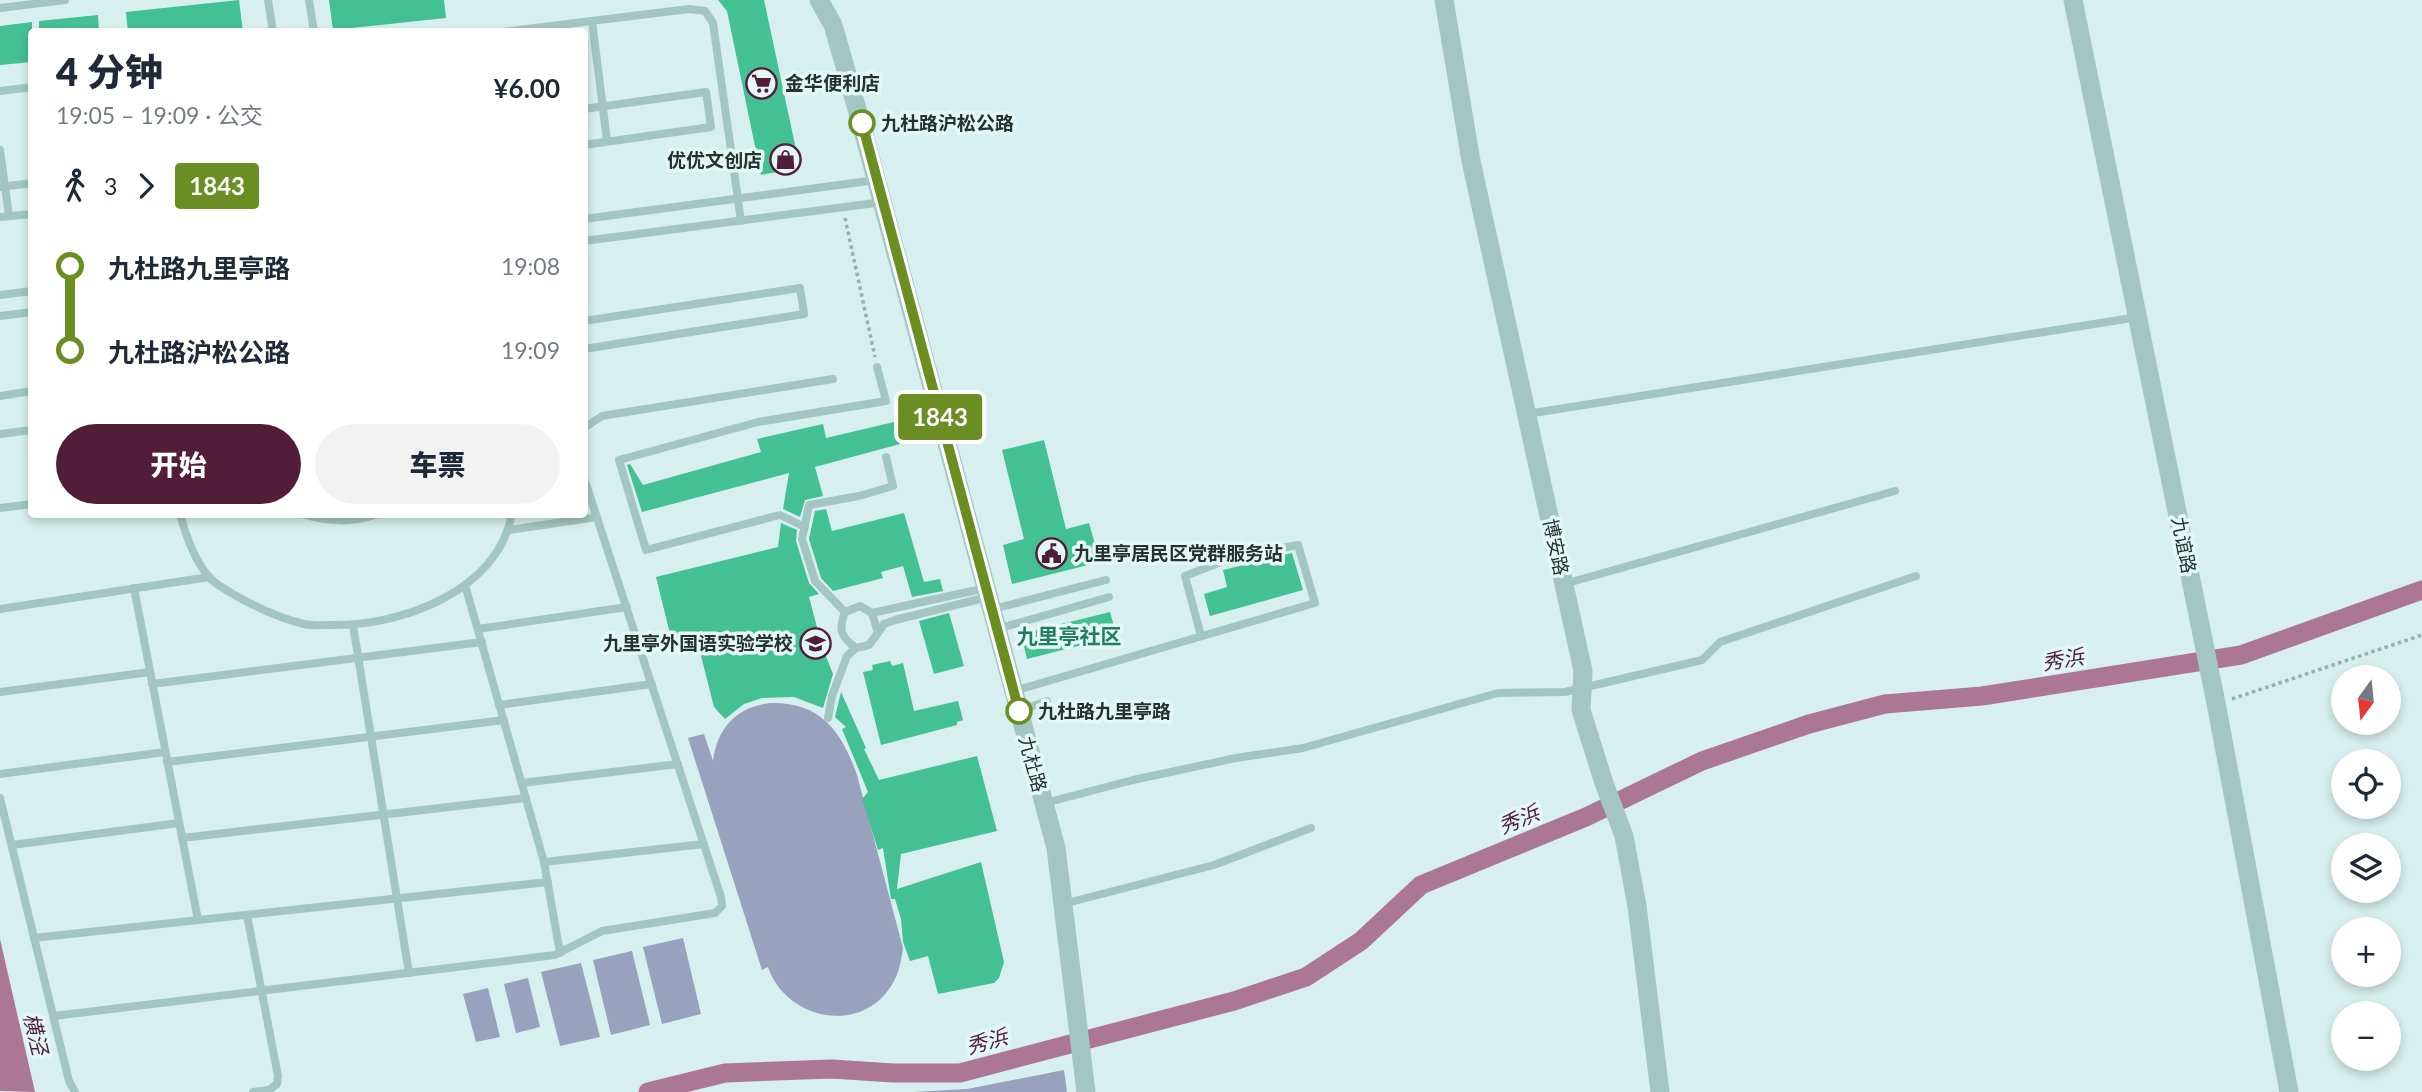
<!DOCTYPE html>
<html lang="zh">
<meta charset="utf-8">
<style>
:root{--surface:#fff;--page:#f2f2f3;--text:#1f2937;--muted:#747a83;--accent:#511d38}
body{margin:0;font-family:Lato,"Noto Sans SC",sans-serif;background:var(--page);color:var(--text);height:100vh;display:flex;flex-direction:column;font-size:26px;white-space:nowrap}
*{box-sizing:border-box;margin:0}
p{font-size:23px;color:var(--muted)}
.icon{flex:none;width:38px;height:38px;fill:none;stroke:currentColor;stroke-width:2;stroke-linecap:round;stroke-linejoin:round}
.map{position:relative;flex:1;overflow:hidden}
.panel{position:absolute;left:28px;top:28px;width:560px;height:490px;display:flex;flex-direction:column;background:var(--surface);border-radius:7px;box-shadow:0 4px 10px #0003}
.panel>*{flex:none}
.badge{padding:0 14px;border-radius:5px;font-size:24px;line-height:46px}
.needle{width:46px;rotate:195deg}
.fabs{position:absolute;left:2331px;top:665px;display:grid;gap:14px}
.fabs a{display:grid;place-items:center;width:70px;height:70px;border-radius:50%;background:var(--surface);box-shadow:0 4px 10px #0003;font-size:35px}
.map>.badge{position:absolute;translate:-50% -50%;box-shadow:0 0 0 4px #fff}
.legs{display:flex;align-items:center;gap:10px;height:77px;padding:0 28px;font-size:23px}
.legs p{margin-inline-start:auto}
.overview{display:flex;align-items:center;justify-content:space-between;height:119px;padding:0 28px}
h1{font-size:38px;font-weight:800;line-height:52px}
.action{display:flex;gap:14px;margin-top:auto;padding:14px 28px}
.action a{flex:1;height:80px;border-radius:42px;background:var(--accent);color:#fff;font-size:28px;font-weight:800;line-height:80px;text-align:center}
.action a+a{background:var(--page);color:var(--text)}
ul{padding:0 28px;list-style:none}
li{display:flex;align-items:center;gap:24px;height:84px;font-size:26px}
li i{display:grid;place-items:center;width:10px;height:100%;margin:0 9px;background:currentColor}
li i::after{content:'';width:18px;height:18px;margin:-9px;border:5px solid;border-radius:50%;background:var(--surface)}
li p{margin-inline-start:auto}
li:first-child i{background:linear-gradient(#0000 50%,currentColor 0)}
li:last-child i{background:linear-gradient(currentColor 50%,#0000 0)}
.map>svg:first-child{display:block}
.green{fill:#98a1bd}
.water{fill:#ab7793}
.lines{fill:none;stroke-linecap:round;stroke-linejoin:round}
.canal{stroke:#ab7793;stroke-width:19}
.building{fill:#44c095}
.path{stroke:#8eb2ac;stroke-width:3.5;stroke-dasharray:3.5 3.5;stroke-linecap:butt}
.service{stroke:#a4c6c2;stroke-width:8}
.tertiary{stroke:#a4c6c2;stroke-width:19}
.line-1-casing{stroke:#fff;stroke-width:16}
.line-1{stroke:#6b8e23;stroke-width:10}
.stop-1-dot{fill:#fff;stroke:#6b8e23;stroke-width:3.5}
.labels{text-anchor:middle;stroke-width:7;stroke-linejoin:round;paint-order:stroke}
.poi-label{font-size:19px;font-weight:bold;fill:#25322e;stroke:#e3f7f6;text-anchor:start}
.stop-label{font-size:19px;font-weight:bold;fill:#25322e;stroke:#e3f7f6;text-anchor:start}
.street-label{font-size:19px;fill:#25322e;stroke:#e3f7f6}
.neighbourhood-label{font-size:21px;font-weight:bold;fill:#227d5d;stroke:#e3f7f6}
.water-label{font-size:21px;font-style:italic;fill:#511d38;stroke:#e3f7f6}
</style>
<div class="map">
<svg width="2422" height="1092" viewBox="0 0 2422 1092">
<rect width="100%" height="100%" fill="#d7efee"/>
<g class="green">
<path d="M771,703C821,702 842,732 857,775L903,948C901,963 898,977 889,989C857,1035 785,1018 768,967L762,970L688,738L704,734L713,761C717,728 737,706 771,703Z"/>
<polygon points="683,938 701,1014 662,1024 643,947"/>
<polygon points="632,951 650,1025 611,1035 593,960"/>
<polygon points="581,963 600,1037 560,1046 541,972"/>
<polygon points="528,978 540,1027 516,1033 504,984"/>
<polygon points="488,988 500,1037 476,1042 463,994"/>
<polygon points="1064,1070 1067,1092 913,1092 967,1089"/>
</g>
<polygon class="water" points="0,939 35,1092 0,1091"/>
<g class="lines">
<polyline class="canal" points="648,1092 725,1073 832,1069 893,1073 960,1073 1234,1001 1306,977 1361,941 1421,885 1586,817 1702,761 1809,724 1885,704 1982,696 2241,655 2422,590"/>
</g>
<g class="building">
<polygon points="239,0 243,32 128,32 126,12"/>
<polygon points="329,0 444,0 446,18 333,30"/>
<polygon points="718,0 764,0 800,168 761,175 727,11"/>
<polygon points="98,15 99,32 39,32 39,21"/>
<polygon points="32,22 32,62 0,65 0,26"/>
<polygon points="894,422 900,444 815,467 823,496 805,500 800,517 783,509 789,473 642,512 627,465 630,464 643,485 761,452 757,439 823,424 826,438"/>
<polygon points="1044,440 1066,529 1089,523 1100,562 1012,584 1003,545 1024,539 1002,450"/>
<polygon points="826,509 832,531 904,513 924,582 940,579 943,591 912,597 903,566 881,572 883,578 833,591 821,578 809,539 815,511"/>
<polygon points="781,523 797,530 796,541 809,583 819,594 809,597 822,646 833,674 823,708 794,697 762,698 744,704 725,719 714,707 698,644 674,650 656,577 778,547"/>
<polygon points="1292,553 1303,590 1210,616 1204,594 1227,587 1223,570"/>
<polygon points="1110,612 1117,636 1027,659 1021,634"/>
<polygon points="949,613 964,666 934,674 919,621"/>
<polygon points="890,661 892,666 903,663 914,711 958,701 963,720 957,722 957,725 881,745 863,672 873,670 872,665"/>
<polygon points="841,692 866,748 864,749 879,780 977,756 997,831 901,854 897,889 981,862 1004,962 999,978 994,983 938,994 928,956 910,961 903,942 901,919 895,899 891,899 883,848 878,850 862,799 868,792 842,729 846,727 835,717"/>
</g>
<g class="lines">
<g class="path">
<polyline points="845,218 875,357"/>
<polyline points="2232,699 2422,635"/>
</g>
<g class="service">
<polyline points="268,0 273,32"/>
<polyline points="309,0 314,32"/>
<polyline points="0,8 65,0"/>
<polyline points="592,21 607,141"/>
<polyline points="502,32 689,9 705,11 713,23 741,221"/>
<polyline points="0,91 32,87"/>
<polyline points="584,109 706,92 711,127 584,145"/>
<polyline points="0,150 9,216"/>
<polyline points="0,187 32,183"/>
<polyline points="0,217 32,214"/>
<polyline points="584,219 876,180"/>
<polyline points="584,241 883,202"/>
<polyline points="0,295 32,291"/>
<polyline points="0,316 32,312"/>
<polyline points="584,321 800,288 804,314 584,349"/>
<polyline points="0,396 32,391"/>
<polyline points="1527,414 2138,317"/>
<polyline points="584,428 602,416 833,379"/>
<polyline points="0,434 32,430"/>
<polyline points="0,508 32,504"/>
<path d="M180,514C186,536 194,560 209,577C217,586 230,592 240,598C260,609 282,619 304,624C312,626 322,625 331,625C401,626 497,592 512,514"/>
<path d="M302,514C329,522 352,523 378,514"/>
<polyline points="805,527 780,515 646,550 619,460 758,422 886,401 877,367"/>
<polyline points="509,530 597,517"/>
<polyline points="1564,584 1895,491"/>
<polyline points="465,585 544,862 560,953"/>
<polyline points="134,588 198,920"/>
<polyline points="0,609 209,577"/>
<polyline points="993,609 1106,580"/>
<polyline points="845,612 815,581 802,539 809,505 859,496 893,486 886,457"/>
<polyline points="872,613 986,588"/>
<polyline points="353,625 409,973"/>
<polyline points="478,629 627,607"/>
<polyline points="997,629 1109,597"/>
<polyline points="878,633 884,624 895,620 988,597"/>
<polyline points="152,684 482,642"/>
<polyline points="1014,691 1315,603 1298,545 1234,557 1185,576 1201,636"/>
<polyline points="0,692 150,672"/>
<polyline points="499,705 652,684"/>
<polyline points="1019,711 1047,701"/>
<path d="M828,718L832,696L847,656L856,648L869,645L878,633L872,613L860,606L845,612C838,630 841,637 856,648"/>
<polyline points="167,762 504,720"/>
<polyline points="0,774 165,752"/>
<polyline points="522,783 678,764"/>
<polyline points="0,798 69,1081 75,1092"/>
<polyline points="1045,803 1133,780 1236,758 1303,748 1498,693 1565,692 1702,660 1720,642 1916,576"/>
<polyline points="182,838 526,798"/>
<polyline points="12,845 179,823"/>
<polyline points="544,862 704,844"/>
<polyline points="1063,904 1214,865 1311,828"/>
<polyline points="247,915 278,1076 277,1084 269,1090 253,1092"/>
<polyline points="34,938 548,882"/>
<polyline points="54,1016 555,955 602,931 715,913 722,906 721,897 584,478"/>
</g>
<g class="tertiary">
<polyline points="819,0 833,25 861,123 1056,848 1086,1092"/>
<polyline points="1444,0 1471,161 1583,671 1581,710 1604,783 1624,836 1637,906 1660,1092"/>
<polyline points="2073,0 2216,703 2289,1092"/>
</g>
</g>
<g class="lines">
<defs>
<polyline id="line-1" points="862,123 1019,711"/>
</defs>
<use href="#line-1" class="line-1-casing"/>
<use href="#line-1" class="line-1"/>
</g>
<defs>
<symbol id="supermarket-ring" viewBox="-11 -11 22 22"><circle r="9.5" fill="#e3f7f6" stroke="#511d38" stroke-width="1.5"/><path d="M-6-5.5h2.5l.6 2H6L4.5 2H-2.5L-4.4-4H-6ZM-1.5 3.2a1.3 1.3 0 1 0 .1 0ZM3 3.2a1.3 1.3 0 1 0 .1 0Z" fill="#511d38"/></symbol>
<symbol id="shop-ring" viewBox="-11 -11 22 22"><circle r="9.5" fill="#e3f7f6" stroke="#511d38" stroke-width="1.5"/><path d="M-5-2.5h2.3a2.7 3.5 0 0 1 5.4 0H5L5.5 6h-11ZM-1.5-2.5h3a1.5 2.3 0 0 0-3 0Z" fill="#511d38"/></symbol>
<symbol id="civic-ring" viewBox="-11 -11 22 22"><circle r="9.5" fill="#e3f7f6" stroke="#511d38" stroke-width="1.5"/><path d="M-.6-6.5H3V-4.5H.6V-3L4-1V1h2V6H-6V1h2V-1L-.6-3ZM-1.2 2.5V6h2.4V2.5Z" fill="#511d38"/></symbol>
<symbol id="school-ring" viewBox="-11 -11 22 22"><circle r="9.5" fill="#e3f7f6" stroke="#511d38" stroke-width="1.5"/><path d="M0-5L7-2L0 1L-7-2ZM-4 1L0 2.5L4 1V4Q0 6-4 4Z" fill="#511d38"/></symbol>
</defs>
<g fill-rule="evenodd">
<use href="#supermarket-ring" x="744" y="66" width="35" height="35"/>
<use href="#shop-ring" x="768" y="142" width="35" height="35"/>
<use href="#civic-ring" x="1034" y="536" width="35" height="35"/>
<use href="#school-ring" x="798" y="626" width="35" height="35"/>
</g>
<g class="stop-1-dot">
<circle cx="862" cy="123" r="12"/>
<circle cx="1019" cy="711" r="12"/>
</g>
<g class="labels">
<g class="poi-label">
<text x="785" y="90">金华便利店</text>
<text x="762" y="167" text-anchor="end">优优文创店</text>
<text x="1074" y="560">九里亭居民区党群服务站</text>
<text x="793" y="650" text-anchor="end">九里亭外国语实验学校</text>
</g>
<g class="stop-label">
<text x="881" y="130">九杜路沪松公路</text>
<text x="1038" y="718">九杜路九里亭路</text>
</g>
<g class="street-label">
<text transform="translate(2184 545) rotate(79)" y="7">九谊路</text>
<text transform="translate(1556 547) rotate(78)" y="7">博安路</text>
<text transform="translate(1033 764) rotate(75)" y="7">九杜路</text>
</g>
<g class="neighbourhood-label">
<text x="1069" y="644">九里亭社区</text>
</g>
<g class="water-label">
<text transform="translate(2063 660) rotate(-9)" y="7">秀浜</text>
<text transform="translate(1519 820) rotate(-22)" y="7">秀浜</text>
<text transform="translate(35 1034) rotate(76)" y="7">横泾</text>
<text transform="translate(987 1042) rotate(-15)" y="7">秀浜</text>
</g>
</g>
</svg>
<div class="fabs">
<a><svg class="needle" viewBox="-14 -14 28 28"><path d="M0-13l5 13h-10z" fill="#e53935"/><path d="M0 13l5-13h-10z" fill="#747a83"/></svg></a>
<a><svg class="icon" aria-label="locate" viewBox="0 0 24 24"><circle cx="12" cy="12" r="6"/><path d="M12 2v4M12 18v4M2 12h4M18 12h4"/></svg></a>
<a><svg class="icon" aria-label="layers" viewBox="0 0 24 24"><path d="M12 4l9 5-9 5-9-5zM3 14l9 5 9-5"/></svg></a>
<a>+</a>
<a>−</a>
</div>
<b class="badge" style="left:940px;top:417px;background:#6b8e23;color:#fff">1843</b>
<section class="panel">
<div class="overview"><div><h1>4 分钟</h1><p>19:05 – 19:09 · 公交</p></div><b>¥6.00</b></div>
<div class="legs"><svg class="icon" aria-label="walk" viewBox="0 0 24 24"><circle cx="13" cy="4" r="2"/><path d="M13 8l-2 6 4 7M11 14l-3 7M7 12l3-4h3l4 4"/></svg>3<svg class="icon" aria-label="forward" viewBox="0 0 24 24"><path d="M9 5l7 7-7 7"/></svg><b class="badge" style="background:#6b8e23;color:#fff">1843</b></div>
<ul>
<li><i style="color:#6b8e23"></i><b>九杜路九里亭路</b><p>19:08</p></li>
<li><i style="color:#6b8e23"></i><b>九杜路沪松公路</b><p>19:09</p></li>
</ul>
<div class="action"><a>开始</a><a>车票</a></div>
</section>
</div>
